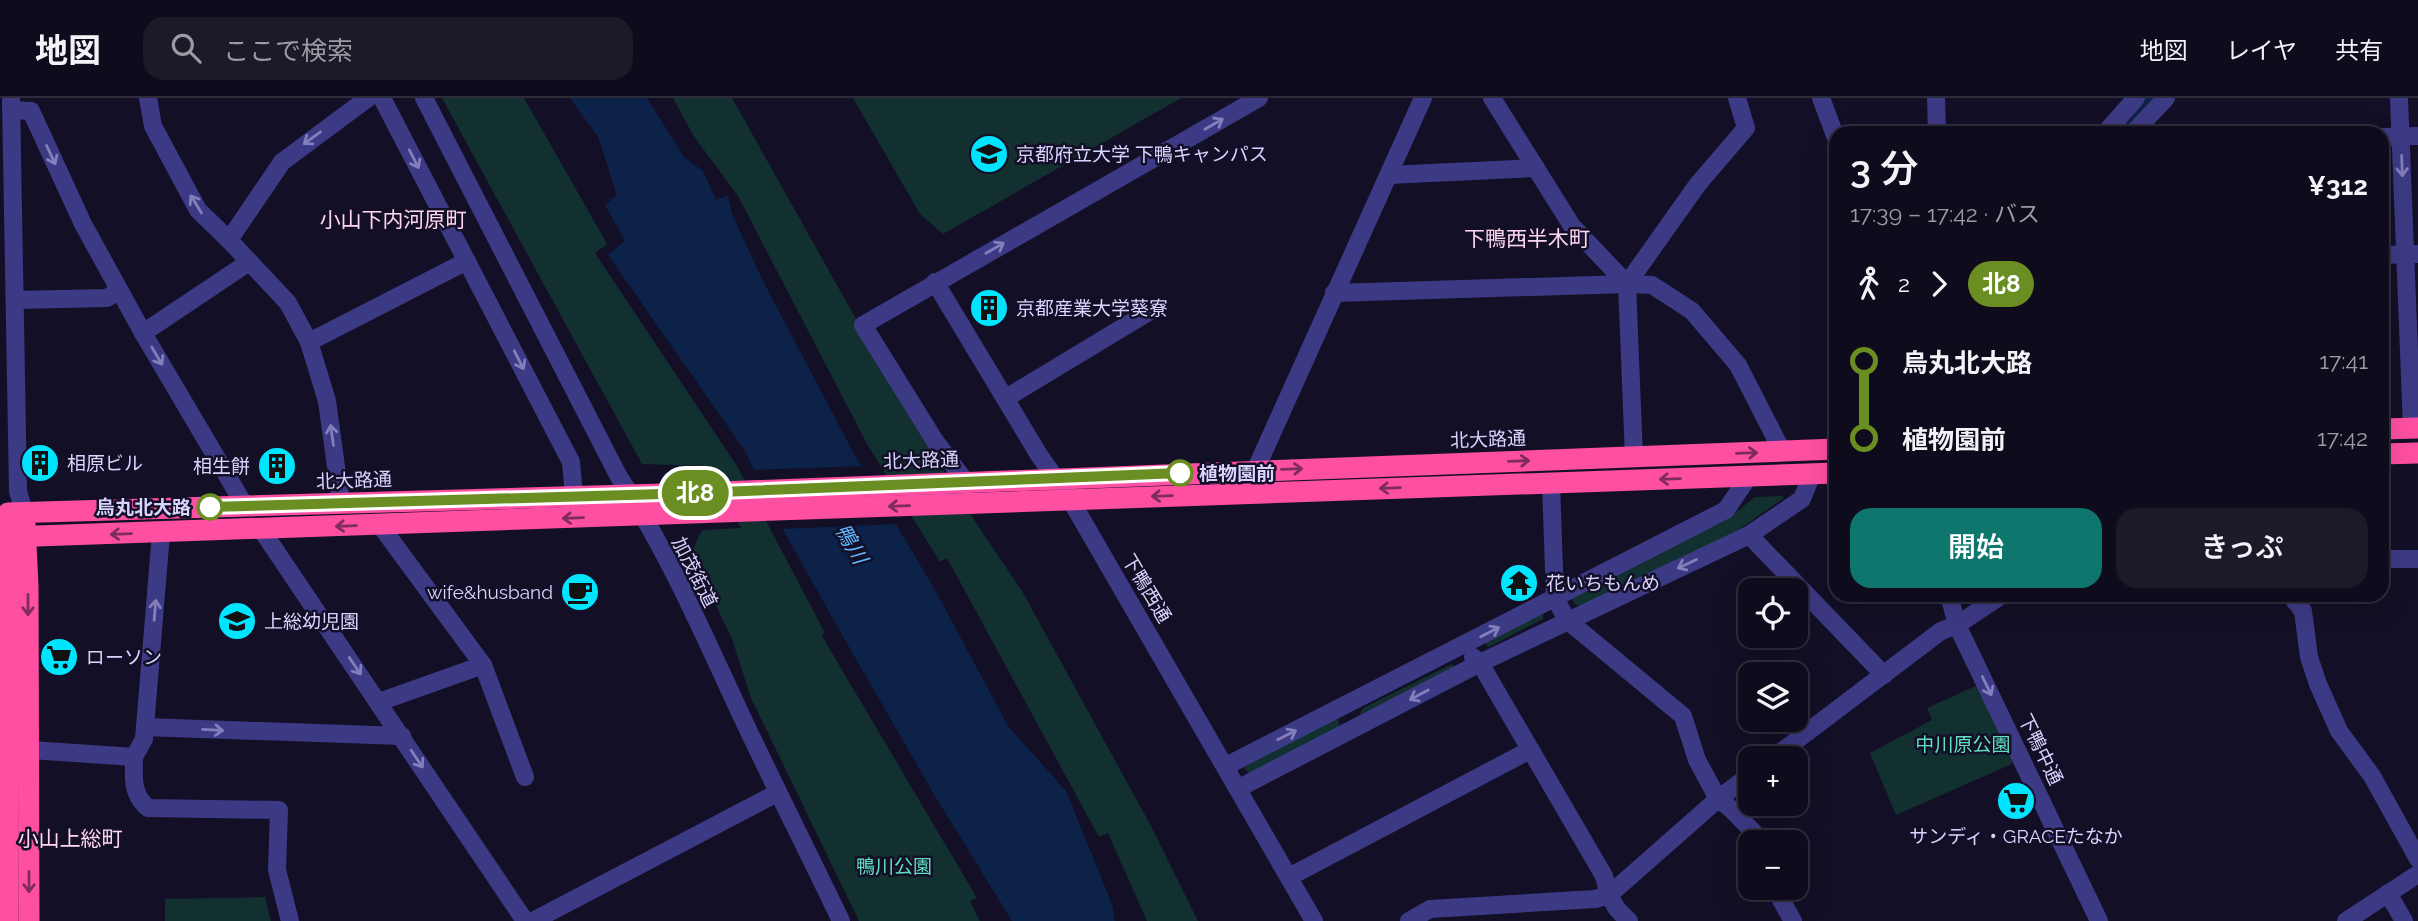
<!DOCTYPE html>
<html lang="ja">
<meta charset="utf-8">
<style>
:root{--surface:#0e0b1c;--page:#1c1929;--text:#f1f3f6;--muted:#9b9ba3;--line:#2e2b3b;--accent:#0f766e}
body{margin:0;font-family:Raleway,"Noto Sans JP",sans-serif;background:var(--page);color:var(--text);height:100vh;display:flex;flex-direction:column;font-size:26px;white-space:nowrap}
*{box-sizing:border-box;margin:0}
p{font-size:23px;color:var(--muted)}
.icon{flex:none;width:38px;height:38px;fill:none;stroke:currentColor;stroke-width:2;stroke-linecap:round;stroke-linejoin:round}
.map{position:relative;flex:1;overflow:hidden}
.sheet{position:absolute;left:1829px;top:28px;width:560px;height:476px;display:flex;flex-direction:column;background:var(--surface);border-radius:21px;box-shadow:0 7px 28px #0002,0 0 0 2px var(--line)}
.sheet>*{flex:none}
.badge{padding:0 14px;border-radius:23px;font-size:24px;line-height:46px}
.controls{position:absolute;left:1738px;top:480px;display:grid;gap:14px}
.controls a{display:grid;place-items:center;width:70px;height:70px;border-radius:14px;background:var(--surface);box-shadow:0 7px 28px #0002,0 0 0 2px var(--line);font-size:35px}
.map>.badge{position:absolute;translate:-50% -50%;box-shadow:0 0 0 4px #fff}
.legs{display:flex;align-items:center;gap:10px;height:77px;padding:0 21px;font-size:23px}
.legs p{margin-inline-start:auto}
.head{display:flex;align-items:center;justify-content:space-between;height:119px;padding:0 21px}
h1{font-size:38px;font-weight:600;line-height:52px}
.button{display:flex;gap:14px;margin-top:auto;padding:14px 21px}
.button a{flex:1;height:80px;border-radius:21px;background:var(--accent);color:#fff;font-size:28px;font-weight:600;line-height:80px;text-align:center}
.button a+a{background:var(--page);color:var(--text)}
ul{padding:0 21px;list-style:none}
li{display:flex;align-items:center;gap:24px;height:77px;font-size:26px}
li i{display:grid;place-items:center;width:10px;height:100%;margin:0 9px;background:currentColor}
li i::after{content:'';width:18px;height:18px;margin:-9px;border:5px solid;border-radius:50%;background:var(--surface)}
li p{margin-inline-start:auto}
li:first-child i{background:linear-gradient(#0000 50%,currentColor 0)}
li:last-child i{background:linear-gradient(currentColor 50%,#0000 0)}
header{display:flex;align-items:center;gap:42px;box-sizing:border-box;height:98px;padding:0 35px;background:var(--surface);border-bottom:2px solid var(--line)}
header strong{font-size:33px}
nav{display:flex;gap:38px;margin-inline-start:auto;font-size:24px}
.search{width:490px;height:63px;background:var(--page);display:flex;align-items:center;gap:18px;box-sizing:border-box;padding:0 24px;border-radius:21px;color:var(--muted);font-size:26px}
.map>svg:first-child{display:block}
.green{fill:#12302f}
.water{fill:#0c2248}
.pier{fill:#130f26}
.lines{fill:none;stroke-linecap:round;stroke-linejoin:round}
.canal{stroke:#0c2248;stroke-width:18}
.minor{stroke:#3d3a85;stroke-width:18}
.highway{stroke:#ff4fa3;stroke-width:21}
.oneway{stroke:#837fbc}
.oneway2{stroke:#7d2c5e}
.line-1-casing{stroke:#fff;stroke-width:16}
.line-1{stroke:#6b8e23;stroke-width:10}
.stop-1-dot{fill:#fff;stroke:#6b8e23;stroke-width:3.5}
.labels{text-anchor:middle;stroke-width:5;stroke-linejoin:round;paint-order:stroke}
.poi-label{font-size:19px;fill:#d9d4ff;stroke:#130f26;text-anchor:start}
.street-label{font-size:19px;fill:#d9d4ff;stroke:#130f26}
.stop-label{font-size:19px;font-weight:bold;fill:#d9d4ff;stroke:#130f26;text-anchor:start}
.park-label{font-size:19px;fill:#5fe0c0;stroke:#130f26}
.neighbourhood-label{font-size:21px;fill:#ffd6f0;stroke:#130f26}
.water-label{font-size:21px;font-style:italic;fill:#62b6ff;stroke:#130f26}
</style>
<header>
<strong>地図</strong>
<div class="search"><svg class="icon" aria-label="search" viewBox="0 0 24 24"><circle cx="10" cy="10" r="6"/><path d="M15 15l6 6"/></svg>ここで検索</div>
<nav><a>地図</a><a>レイヤ</a><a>共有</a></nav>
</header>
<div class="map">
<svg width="2418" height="823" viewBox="0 0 2418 823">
<rect width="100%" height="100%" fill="#130f26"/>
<g class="green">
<polygon points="442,0 524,0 607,146 595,155 737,368 825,535 822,538 977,800 970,803 980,823 859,823 751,600 732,541 691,455 702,432 741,430 707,368 642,366"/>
<polygon points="673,0 732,0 924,342 980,431 1022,493 1151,728 1198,823 1147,823 1108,735 1099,739 947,460 940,464 867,346 738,98 693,37"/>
<polygon points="853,0 1181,0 943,136 920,116"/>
<polygon points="1783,398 1784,400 1734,435 1580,508 1574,506 1572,501 1574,495 1725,423 1755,399"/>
<polygon points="1543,513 1543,521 1489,549 1486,548 1485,544"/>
<polygon points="1452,566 1456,571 1362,618 1360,615 1363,610"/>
<polygon points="1980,586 2014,659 2012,666 1896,717 1870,655 1932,622 1927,610"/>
<polygon points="1334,622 1338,622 1340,630 1249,675 1243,669 1243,666"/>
<polygon points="265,799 271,823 165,823 165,801"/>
</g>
<polygon class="water" points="570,0 647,0 684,59 703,73 716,102 728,97 732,116 763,183 853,354 935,492 1008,628 1066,693 1112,806 1115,823 1012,823 935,698 845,542 778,423 745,353 608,157 625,143 605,107 617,97 598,39"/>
<polygon class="pier" points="865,368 899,426 779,431 750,372"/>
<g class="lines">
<polyline class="canal" points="2126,23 2148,0"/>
<g class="minor">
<polyline points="11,0 18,393 24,414"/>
<polyline points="148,0 153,28 198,112 229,142 288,205 309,244 327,303 341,405"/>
<polyline points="382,0 571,364 574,398"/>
<path d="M424,0L619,379C669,455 705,540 743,621C775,689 809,756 841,823"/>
<polyline points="1492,0 1572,128 1627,186"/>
<polyline points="1821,0 1836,40"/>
<polyline points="1936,0 1937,35"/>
<polyline points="2399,0 2412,330"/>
<polyline points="11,12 31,13 83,126 143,235 245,408"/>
<polyline points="2105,35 2136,0"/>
<polyline points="2133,35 2166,0"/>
<polyline points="2382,39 2418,38"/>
<polyline points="1389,77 1536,70"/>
<polyline points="229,142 282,64 368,0"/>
<polyline points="2382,157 2418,156"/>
<polyline points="935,184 1039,357 1070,401 1314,823"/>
<polyline points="1334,195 1627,186 1652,187 1692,213 1738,267 1782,353"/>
<polyline points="15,202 107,200 119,192"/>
<polyline points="143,235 249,164"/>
<polyline points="309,244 467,163"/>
<polyline points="1006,300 1155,210"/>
<polyline points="1634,359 1627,186 1698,86 1746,30 1737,0"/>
<polyline points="1255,373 1423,0"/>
<polyline points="965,383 935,343 863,227 1259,0"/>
<polyline points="1551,385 1555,500 1567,522 1683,618 1697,662 1718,701 1730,710 1763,744"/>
<polyline points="380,427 483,567 525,679"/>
<polyline points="261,431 525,823"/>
<polyline points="1749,437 1884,577"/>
<polyline points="2382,461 2418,461"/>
<polyline points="1949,497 1957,527 2099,823"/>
<polyline points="2290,497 2303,513 2309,559 2318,586 2339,633 2372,678 2418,761"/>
<polyline points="379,604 483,567"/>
<polyline points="145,629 402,638"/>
<path d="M16,651L134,659C134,679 131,696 148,710L279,712L277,772L290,823"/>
<polyline points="134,659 144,641 161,435"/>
<polyline points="1773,660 1941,533 1957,527 2002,497"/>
<polyline points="1226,668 1726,412 1749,378"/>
<polyline points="1239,690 1480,565 1749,437 1802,401 1812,376"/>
<polyline points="1289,779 1530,652"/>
<polyline points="1781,789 1781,802 1793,823"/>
<polyline points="2388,795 2404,823"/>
<polyline points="533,823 777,695"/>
<polyline points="1409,823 1430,811 1595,801 1609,797 1604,778 1480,565 1473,559"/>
<polyline points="1629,823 1617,811 1609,797 1718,701 1750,677"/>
<polyline points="2346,823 2418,776"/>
</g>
<g class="highway">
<polyline points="2382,331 2418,330"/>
<polyline points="2382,356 2418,355"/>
<polyline points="25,426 28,488 29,823"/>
<polyline points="8,439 1836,375"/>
<polyline points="8,823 8,415 696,395 1836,351"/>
</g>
</g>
<defs><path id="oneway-shaft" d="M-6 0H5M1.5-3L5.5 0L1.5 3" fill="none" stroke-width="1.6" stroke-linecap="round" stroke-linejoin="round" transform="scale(1.75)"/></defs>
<g class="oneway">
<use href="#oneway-shaft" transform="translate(1214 26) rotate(-30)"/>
<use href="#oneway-shaft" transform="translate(312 40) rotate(144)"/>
<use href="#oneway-shaft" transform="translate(51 57) rotate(65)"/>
<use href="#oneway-shaft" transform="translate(414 61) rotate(63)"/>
<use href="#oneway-shaft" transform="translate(2402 68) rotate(88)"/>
<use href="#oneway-shaft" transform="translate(196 106) rotate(-122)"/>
<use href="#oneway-shaft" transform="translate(995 150) rotate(-30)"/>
<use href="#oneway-shaft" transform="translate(157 258) rotate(60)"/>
<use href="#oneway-shaft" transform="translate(519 262) rotate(63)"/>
<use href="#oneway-shaft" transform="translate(332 337) rotate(-98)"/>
<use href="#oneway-shaft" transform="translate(1687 466) rotate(155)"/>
<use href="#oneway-shaft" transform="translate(155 512) rotate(-85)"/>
<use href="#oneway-shaft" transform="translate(1490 534) rotate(-27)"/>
<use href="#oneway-shaft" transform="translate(355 568) rotate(56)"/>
<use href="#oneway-shaft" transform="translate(1987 588) rotate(64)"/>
<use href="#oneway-shaft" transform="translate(1419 597) rotate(152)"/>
<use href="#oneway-shaft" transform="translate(213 632) rotate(3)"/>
<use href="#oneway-shaft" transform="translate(1287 637) rotate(-27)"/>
<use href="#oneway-shaft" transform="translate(417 661) rotate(56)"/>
</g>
<g class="oneway2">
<use href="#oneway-shaft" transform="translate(1747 355) rotate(-2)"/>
<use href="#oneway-shaft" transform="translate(1519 363) rotate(-2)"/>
<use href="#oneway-shaft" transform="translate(1292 371) rotate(-2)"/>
<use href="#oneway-shaft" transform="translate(1670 381) rotate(178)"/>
<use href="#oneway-shaft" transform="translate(1390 390) rotate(178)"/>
<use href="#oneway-shaft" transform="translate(1162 398) rotate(178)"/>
<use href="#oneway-shaft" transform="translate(899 408) rotate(178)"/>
<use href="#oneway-shaft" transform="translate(573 420) rotate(178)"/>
<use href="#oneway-shaft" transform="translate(346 428) rotate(178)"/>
<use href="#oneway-shaft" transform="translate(121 436) rotate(178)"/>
<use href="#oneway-shaft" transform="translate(28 507) rotate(90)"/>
<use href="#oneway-shaft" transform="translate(29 784) rotate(90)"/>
</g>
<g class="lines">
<defs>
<polyline id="line-1" points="210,409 696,395 1180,375"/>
</defs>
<use href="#line-1" class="line-1-casing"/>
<use href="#line-1" class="line-1"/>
</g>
<defs>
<symbol id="university-disc" viewBox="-11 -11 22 22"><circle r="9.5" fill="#00e5ff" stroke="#130f26"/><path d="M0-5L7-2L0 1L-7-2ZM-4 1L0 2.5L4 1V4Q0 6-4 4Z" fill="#111"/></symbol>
<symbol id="building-disc" viewBox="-11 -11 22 22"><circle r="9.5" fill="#00e5ff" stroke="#130f26"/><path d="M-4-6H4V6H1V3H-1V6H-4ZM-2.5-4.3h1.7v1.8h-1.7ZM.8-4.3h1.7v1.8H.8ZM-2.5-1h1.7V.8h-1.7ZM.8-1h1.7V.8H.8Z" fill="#111"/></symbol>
<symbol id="temple-disc" viewBox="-11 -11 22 22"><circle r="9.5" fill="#00e5ff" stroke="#130f26"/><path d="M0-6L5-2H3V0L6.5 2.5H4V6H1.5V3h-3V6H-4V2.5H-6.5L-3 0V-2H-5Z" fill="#111"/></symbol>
<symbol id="cafe-disc" viewBox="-11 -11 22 22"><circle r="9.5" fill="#00e5ff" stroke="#130f26"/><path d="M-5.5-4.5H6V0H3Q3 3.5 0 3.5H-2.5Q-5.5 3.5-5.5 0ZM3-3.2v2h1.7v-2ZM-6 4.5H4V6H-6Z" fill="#111"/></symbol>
<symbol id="school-disc" viewBox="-11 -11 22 22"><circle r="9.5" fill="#00e5ff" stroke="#130f26"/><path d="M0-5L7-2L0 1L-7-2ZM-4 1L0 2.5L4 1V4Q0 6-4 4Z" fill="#111"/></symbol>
<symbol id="supermarket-disc" viewBox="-11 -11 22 22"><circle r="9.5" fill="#00e5ff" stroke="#130f26"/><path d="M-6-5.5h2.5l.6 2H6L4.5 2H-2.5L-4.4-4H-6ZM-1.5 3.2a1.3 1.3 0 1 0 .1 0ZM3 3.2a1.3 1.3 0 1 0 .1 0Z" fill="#111"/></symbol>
</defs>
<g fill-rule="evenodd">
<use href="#university-disc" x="967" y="34" width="44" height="44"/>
<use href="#building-disc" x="967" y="188" width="44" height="44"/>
<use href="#building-disc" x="18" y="343" width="44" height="44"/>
<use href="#building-disc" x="255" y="346" width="44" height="44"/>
<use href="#temple-disc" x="1497" y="463" width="44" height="44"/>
<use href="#cafe-disc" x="558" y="472" width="44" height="44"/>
<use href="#school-disc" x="215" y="501" width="44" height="44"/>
<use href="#supermarket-disc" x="37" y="537" width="44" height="44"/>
<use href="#supermarket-disc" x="1994" y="681" width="44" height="44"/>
</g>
<g class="stop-1-dot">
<circle cx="1180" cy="375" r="12"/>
<circle cx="210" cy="409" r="12"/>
</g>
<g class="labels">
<g class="poi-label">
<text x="1016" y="63">京都府立大学 下鴨キャンパス</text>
<text x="1016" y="217">京都産業大学葵寮</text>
<text x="67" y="372">相原ビル</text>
<text x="250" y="375" text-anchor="end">相生餅</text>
<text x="1546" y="492">花いちもんめ</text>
<text x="553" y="501" text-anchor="end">wife&amp;husband</text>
<text x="264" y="530">上総幼児園</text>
<text x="86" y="566">ローソン</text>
<text x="2016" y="745" text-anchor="middle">サンディ・GRACEたなか</text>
</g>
<g class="street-label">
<text transform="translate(1488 341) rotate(-2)" y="7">北大路通</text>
<text transform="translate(921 362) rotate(-2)" y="7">北大路通</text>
<text transform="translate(354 382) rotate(-2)" y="7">北大路通</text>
<text transform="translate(695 474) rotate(63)" y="7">加茂街道</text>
<text transform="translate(1147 490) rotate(59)" y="7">下鴨西通</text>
<text transform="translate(2041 651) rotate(64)" y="7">下鴨中通</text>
</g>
<g class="stop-label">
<text x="1199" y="382">植物園前</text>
<text x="191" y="416" text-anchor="end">烏丸北大路</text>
</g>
<g class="park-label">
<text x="1963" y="653">中川原公園</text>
<text x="894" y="775">鴨川公園</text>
</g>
<g class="neighbourhood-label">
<text x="393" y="129">小山下内河原町</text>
<text x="1527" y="148">下鴨西半木町</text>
<text x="70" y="748">小山上総町</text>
</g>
<g class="water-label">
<text transform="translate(851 446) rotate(60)" y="7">鴨川</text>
</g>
</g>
</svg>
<div class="controls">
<a><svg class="icon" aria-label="locate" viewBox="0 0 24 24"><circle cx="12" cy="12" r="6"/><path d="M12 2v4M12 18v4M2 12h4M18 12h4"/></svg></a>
<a><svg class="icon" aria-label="layers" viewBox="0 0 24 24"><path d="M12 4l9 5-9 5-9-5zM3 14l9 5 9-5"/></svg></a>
<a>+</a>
<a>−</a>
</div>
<b class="badge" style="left:695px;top:395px;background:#6b8e23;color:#fff">北8</b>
<section class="sheet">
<div class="head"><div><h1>3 分</h1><p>17:39 – 17:42 · バス</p></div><b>¥312</b></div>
<div class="legs"><svg class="icon" aria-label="walk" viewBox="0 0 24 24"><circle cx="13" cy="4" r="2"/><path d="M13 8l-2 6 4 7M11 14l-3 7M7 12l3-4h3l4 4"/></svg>2<svg class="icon" aria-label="forward" viewBox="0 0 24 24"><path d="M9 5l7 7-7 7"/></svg><b class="badge" style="background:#6b8e23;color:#fff">北8</b></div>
<ul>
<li><i style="color:#6b8e23"></i><b>烏丸北大路</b><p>17:41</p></li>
<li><i style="color:#6b8e23"></i><b>植物園前</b><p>17:42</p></li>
</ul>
<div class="button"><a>開始</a><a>きっぷ</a></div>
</section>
</div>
